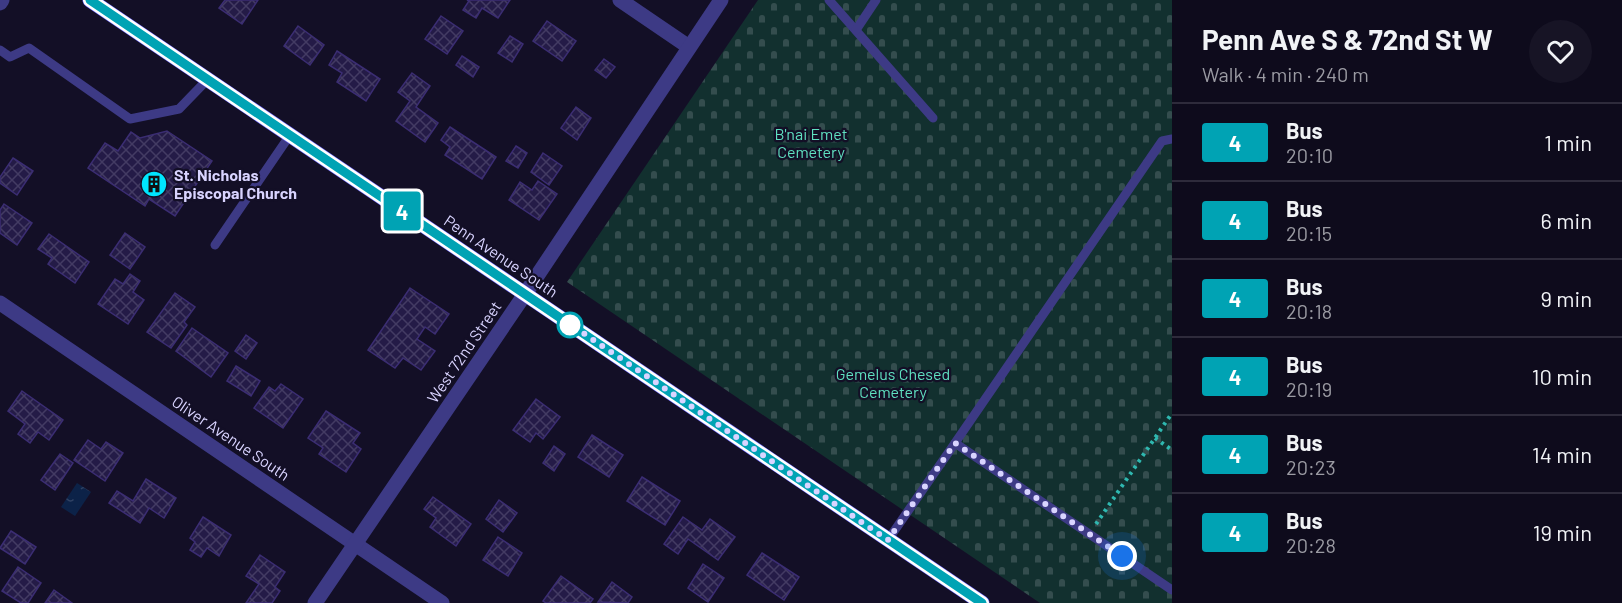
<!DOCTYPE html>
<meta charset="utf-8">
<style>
:root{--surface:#0e0b1c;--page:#171425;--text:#f1f3f6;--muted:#9b9ba3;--line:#2e2b3b}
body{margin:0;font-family:Barlow,sans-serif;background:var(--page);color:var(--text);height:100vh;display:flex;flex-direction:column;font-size:22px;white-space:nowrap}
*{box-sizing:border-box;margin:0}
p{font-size:20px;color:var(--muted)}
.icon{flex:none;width:33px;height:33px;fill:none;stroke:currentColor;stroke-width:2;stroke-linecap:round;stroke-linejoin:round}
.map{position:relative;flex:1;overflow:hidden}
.side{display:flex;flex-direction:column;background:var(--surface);width:450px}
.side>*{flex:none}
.badge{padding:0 12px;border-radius:4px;font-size:21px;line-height:39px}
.you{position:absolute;width:30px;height:30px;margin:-15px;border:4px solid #fff;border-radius:50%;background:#1a73e8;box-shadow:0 0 0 9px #1a73e833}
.map>.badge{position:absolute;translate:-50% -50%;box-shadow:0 0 0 3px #fff}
.round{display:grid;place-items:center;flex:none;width:63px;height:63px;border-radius:32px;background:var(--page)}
.overview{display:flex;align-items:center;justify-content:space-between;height:102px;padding:0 30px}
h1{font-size:28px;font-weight:700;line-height:45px}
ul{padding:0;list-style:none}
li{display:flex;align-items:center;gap:18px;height:78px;padding:0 30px;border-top:2px solid var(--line)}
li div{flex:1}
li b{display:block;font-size:22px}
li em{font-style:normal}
li .badge{min-width:66px;font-weight:700;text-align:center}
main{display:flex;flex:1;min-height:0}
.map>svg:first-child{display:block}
.cemetery{fill:url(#cemetery-stones)}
.water{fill:url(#water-ripples)}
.building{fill:url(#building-cross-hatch);stroke:#3b2d73;stroke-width:1.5}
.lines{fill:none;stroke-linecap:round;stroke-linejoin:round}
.path{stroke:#2fb8b0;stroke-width:4;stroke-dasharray:3 4.5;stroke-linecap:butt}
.lane{stroke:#3d3a85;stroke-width:9}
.street{stroke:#3d3a85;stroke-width:15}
.secondary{stroke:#6f6bff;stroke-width:15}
.line-casing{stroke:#fff;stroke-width:14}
.line{stroke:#00a3b4;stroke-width:9}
.walk{stroke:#d9d4ff;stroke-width:6;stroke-dasharray:0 10.8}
.stop-dot{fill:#fff;stroke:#00a3b4;stroke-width:3}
.labels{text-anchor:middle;stroke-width:4.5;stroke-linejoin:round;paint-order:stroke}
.park-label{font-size:16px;fill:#5fe0c0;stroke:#130f26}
.poi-label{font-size:16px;font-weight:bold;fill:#d9d4ff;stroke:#130f26;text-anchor:start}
.street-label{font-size:16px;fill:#d9d4ff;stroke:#130f26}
</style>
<main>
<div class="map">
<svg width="1172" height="603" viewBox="0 0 1172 603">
<defs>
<pattern id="cemetery-stones" width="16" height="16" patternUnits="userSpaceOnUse" patternTransform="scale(1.5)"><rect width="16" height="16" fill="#12302f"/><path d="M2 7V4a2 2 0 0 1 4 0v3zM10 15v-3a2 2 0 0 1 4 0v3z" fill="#344d4e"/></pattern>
<pattern id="water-ripples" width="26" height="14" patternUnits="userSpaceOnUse" patternTransform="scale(1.5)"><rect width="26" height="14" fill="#0c2248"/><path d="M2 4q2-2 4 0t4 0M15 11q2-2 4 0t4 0" fill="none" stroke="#2f4163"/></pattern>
<pattern id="building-cross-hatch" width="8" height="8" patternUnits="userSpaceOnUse" patternTransform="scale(1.5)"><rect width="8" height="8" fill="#241b47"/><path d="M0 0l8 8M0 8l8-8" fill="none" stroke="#433b63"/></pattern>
</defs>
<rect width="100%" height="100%" fill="#130f26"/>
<polygon class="cemetery" points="758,0 1172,0 1172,603 1040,603 567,282"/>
<polygon class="water" points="77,483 91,492 75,516 61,507"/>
<g class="building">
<polygon points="225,0 258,0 242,24 219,8"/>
<polygon points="467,0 510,0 498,18 482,8 476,18 463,10 469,1"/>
<polygon points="441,16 463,31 447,54 425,39"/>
<polygon points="547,21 576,41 562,61 533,41"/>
<polygon points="298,26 324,45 310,65 284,46"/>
<polygon points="510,36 523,44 512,62 498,53"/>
<polygon points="337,51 380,79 366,101 337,82 342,73 329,65"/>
<polygon points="462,56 479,67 473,77 456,65"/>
<polygon points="604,59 615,67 606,78 595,70"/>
<polygon points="412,73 430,86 416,107 438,123 425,142 396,121 410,101 398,92"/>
<polygon points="576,107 591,118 577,140 561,128"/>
<polygon points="450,127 496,157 482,179 445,155 450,147 441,140"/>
<polygon points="167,131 212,161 175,216 149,199 145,206 88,168 105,143 118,151 131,132 140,138"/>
<polygon points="516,146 527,153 518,168 506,161"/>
<polygon points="543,153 562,166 549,185 531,172"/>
<polygon points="13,158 33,171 17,195 0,183 0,177"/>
<polygon points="538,181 557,194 539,220 509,200 520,182 532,190"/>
<polygon points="4,204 32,223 17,245 0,233 0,210"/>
<polygon points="125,233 145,247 130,269 110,255"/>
<polygon points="49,234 89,262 75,283 48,264 52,258 38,249"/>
<polygon points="130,274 140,281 133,292 144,300 128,324 98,304 115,279 123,284"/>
<polygon points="410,288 449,314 435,334 425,327 417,339 435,351 421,370 403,358 395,368 368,350"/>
<polygon points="175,293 195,307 184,322 187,325 171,348 147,332"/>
<polygon points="192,328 228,353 211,377 176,351"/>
<polygon points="246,335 257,343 246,359 235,351"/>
<polygon points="236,366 260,381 251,396 227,381"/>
<polygon points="281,384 303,399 283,428 254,408 269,387 275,391"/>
<polygon points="22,391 63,420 49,440 38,432 30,443 18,434 25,424 8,411"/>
<polygon points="536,399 560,417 543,439 536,433 530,442 513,430"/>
<polygon points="326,411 360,433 353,443 361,449 346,472 319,454 323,448 308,438"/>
<polygon points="592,435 623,455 609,477 578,457"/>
<polygon points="88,440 101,449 106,442 123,453 105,481 74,460"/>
<polygon points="554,446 565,454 554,471 543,463"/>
<polygon points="60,454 73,463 55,490 41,480"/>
<polygon points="642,477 680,501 665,525 627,501"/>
<polygon points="146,479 176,498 164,518 149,508 140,523 109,503 117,491 133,501"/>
<polygon points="433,497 471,524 456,546 430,527 436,518 424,509"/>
<polygon points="499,500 517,513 503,532 486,519"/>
<polygon points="203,517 231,535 219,556 207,548 201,557 190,550 195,542 190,538"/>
<polygon points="683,517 702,530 710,519 735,537 718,560 688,539 678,554 664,544"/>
<polygon points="11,531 36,547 25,564 0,548"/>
<polygon points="498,537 522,553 508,576 483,560"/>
<polygon points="762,553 799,577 784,600 747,575"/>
<polygon points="260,555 285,572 275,587 280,591 272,603 246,603 259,584 246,576"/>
<polygon points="703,564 724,578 708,602 688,588"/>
<polygon points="18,567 41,583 28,603 21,603 2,591"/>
<polygon points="561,576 593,599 590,603 546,603 543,601"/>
<polygon points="612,582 632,597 628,603 598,602"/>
<polygon points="54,590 72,603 45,603"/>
</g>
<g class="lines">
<g class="path">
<polyline points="1155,438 1172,450"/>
<polyline points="1096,524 1172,413"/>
</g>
<g class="lane">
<polyline points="829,0 933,118"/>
<polyline points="856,30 876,0"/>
<polyline points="0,50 10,57 29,48 130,119 179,109 208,79"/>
<polyline points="215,245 290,135"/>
<polyline points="955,443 1162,141 1172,139"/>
<polyline points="888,540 955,443 1172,590"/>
</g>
<g class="street">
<polyline points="620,0 689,47"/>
<polyline points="0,3 2,0"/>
<polyline points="0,303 442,603"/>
<polyline points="315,603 525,294 721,0"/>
</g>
<polyline class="secondary" points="90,0 982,603"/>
</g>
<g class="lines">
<defs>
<polyline id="line" points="90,0 982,603"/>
</defs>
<use href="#line" class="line-casing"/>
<use href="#line" class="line"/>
<polyline class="walk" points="570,325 564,320 888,540 955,443 1122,556"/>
</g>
<defs>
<symbol id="building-disc" viewBox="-11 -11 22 22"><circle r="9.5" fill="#00e5ff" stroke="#130f26"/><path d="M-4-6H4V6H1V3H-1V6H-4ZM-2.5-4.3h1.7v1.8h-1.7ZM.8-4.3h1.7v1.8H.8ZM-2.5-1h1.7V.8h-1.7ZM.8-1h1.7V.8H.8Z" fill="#111"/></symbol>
</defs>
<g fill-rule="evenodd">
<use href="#building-disc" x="139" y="169" width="30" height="30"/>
</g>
<circle class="stop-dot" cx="570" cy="325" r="12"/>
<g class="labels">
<g class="park-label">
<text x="811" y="140">B'nai Emet<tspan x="811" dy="18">Cemetery</tspan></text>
<text x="893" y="380">Gemelus Chesed<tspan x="893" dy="18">Cemetery</tspan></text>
</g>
<g class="poi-label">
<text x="174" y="181">St. Nicholas<tspan x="174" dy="18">Episcopal Church</tspan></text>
</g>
<g class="street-label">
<text transform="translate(501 256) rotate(34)" y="6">Penn Avenue South</text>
<text transform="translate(464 352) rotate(-56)" y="6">West 72nd Street</text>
<text transform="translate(231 438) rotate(34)" y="6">Oliver Avenue South</text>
</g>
</g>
</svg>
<div class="you" style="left:1122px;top:556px"></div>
<b class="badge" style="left:402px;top:211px;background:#00a3b4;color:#fff">4</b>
</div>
<section class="side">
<div class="overview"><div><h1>Penn Ave S &amp; 72nd St W</h1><p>Walk · 4 min · 240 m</p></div><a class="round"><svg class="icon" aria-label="heart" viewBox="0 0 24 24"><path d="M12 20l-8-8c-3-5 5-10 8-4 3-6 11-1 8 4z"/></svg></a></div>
<ul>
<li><span class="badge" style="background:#00a3b4;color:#fff">4</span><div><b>Bus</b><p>20:10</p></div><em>1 min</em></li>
<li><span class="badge" style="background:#00a3b4;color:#fff">4</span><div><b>Bus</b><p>20:15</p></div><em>6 min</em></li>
<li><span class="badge" style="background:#00a3b4;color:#fff">4</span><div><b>Bus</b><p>20:18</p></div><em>9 min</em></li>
<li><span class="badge" style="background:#00a3b4;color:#fff">4</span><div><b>Bus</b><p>20:19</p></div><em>10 min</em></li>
<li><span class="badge" style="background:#00a3b4;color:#fff">4</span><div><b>Bus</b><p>20:23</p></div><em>14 min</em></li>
<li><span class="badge" style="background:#00a3b4;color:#fff">4</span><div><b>Bus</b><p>20:28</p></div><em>19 min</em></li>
</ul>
</section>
</main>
